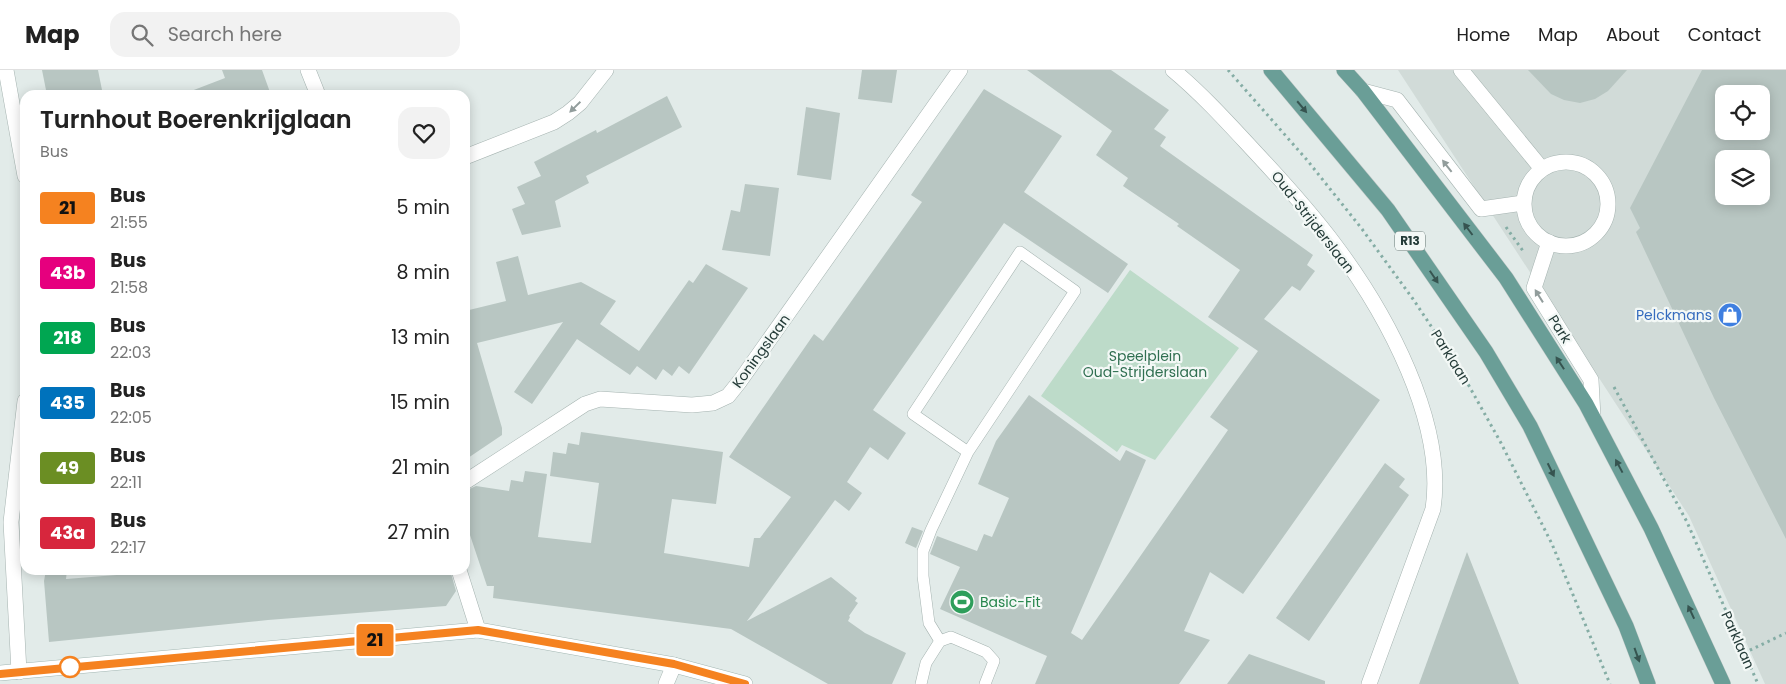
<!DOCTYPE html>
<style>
:root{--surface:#fff;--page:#f2f2f2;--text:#222;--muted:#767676;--line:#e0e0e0}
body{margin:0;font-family:Poppins,sans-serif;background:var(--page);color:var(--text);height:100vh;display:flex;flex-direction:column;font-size:19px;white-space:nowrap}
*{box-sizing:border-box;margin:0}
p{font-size:16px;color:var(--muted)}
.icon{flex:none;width:28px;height:28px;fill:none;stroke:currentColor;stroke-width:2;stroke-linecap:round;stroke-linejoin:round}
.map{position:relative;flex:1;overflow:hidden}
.panel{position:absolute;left:20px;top:20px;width:450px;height:485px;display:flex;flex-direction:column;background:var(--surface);border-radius:15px;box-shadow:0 2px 12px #0003}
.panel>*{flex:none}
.badge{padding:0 10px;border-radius:4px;font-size:18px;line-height:32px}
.tools{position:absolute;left:1715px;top:15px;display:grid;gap:10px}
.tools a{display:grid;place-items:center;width:55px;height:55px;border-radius:10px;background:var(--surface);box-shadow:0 2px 12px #0003;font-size:25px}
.map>.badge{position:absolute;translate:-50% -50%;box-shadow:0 0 0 2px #fff}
.round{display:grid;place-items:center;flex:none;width:52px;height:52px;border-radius:15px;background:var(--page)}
.headline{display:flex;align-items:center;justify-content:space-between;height:85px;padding:0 20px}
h1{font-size:24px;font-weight:600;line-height:38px}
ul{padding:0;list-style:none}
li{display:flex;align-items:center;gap:15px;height:65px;padding:0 20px}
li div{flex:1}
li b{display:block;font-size:19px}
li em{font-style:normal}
li .badge{min-width:55px;font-weight:700;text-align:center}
header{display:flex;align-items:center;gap:30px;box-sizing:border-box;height:70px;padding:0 25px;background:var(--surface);border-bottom:1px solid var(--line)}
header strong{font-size:24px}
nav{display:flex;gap:28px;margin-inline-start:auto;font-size:18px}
.search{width:350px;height:45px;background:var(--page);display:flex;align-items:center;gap:12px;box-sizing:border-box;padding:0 18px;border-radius:15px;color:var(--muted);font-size:19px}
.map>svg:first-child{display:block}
.built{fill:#d1dbd8;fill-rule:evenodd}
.green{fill:#bddbc9}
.building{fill:#b8c6c2;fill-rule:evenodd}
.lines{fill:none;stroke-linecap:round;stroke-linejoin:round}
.lane-casing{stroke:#a5b3b0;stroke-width:12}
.street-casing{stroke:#a5b3b0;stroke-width:16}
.secondary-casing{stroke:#a2b6b2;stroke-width:16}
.primary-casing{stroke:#c2c8c7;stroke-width:16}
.path{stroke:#85ada5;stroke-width:3;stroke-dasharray:2.5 4;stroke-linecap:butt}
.lane{stroke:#fff;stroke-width:11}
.street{stroke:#fff;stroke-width:15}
.secondary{stroke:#fff;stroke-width:15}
.primary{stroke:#6a9e97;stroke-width:15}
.oneway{fill:#929d9c}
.oneway2{fill:#365450}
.line-casing{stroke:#fff;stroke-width:11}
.line{stroke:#f58220;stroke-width:8}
.stop-dot{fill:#fff;stroke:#f58220;stroke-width:2.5}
.labels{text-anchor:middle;stroke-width:4.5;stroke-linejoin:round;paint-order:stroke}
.shield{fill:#f3f8f6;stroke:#627471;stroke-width:1}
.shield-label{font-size:12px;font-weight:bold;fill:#243b38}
.street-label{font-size:14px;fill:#243b38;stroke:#f3f8f6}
.shop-label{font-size:14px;fill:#366cbe;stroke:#f3f8f6;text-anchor:end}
.park-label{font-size:14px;fill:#306f51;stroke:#f3f8f6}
.leisure-label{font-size:14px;fill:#27864d;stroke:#f3f8f6;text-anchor:start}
</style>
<header>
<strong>Map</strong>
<div class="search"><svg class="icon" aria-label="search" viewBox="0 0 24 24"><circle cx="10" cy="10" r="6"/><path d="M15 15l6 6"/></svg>Search here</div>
<nav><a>Home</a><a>Map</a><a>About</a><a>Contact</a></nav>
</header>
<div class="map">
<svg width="1786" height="614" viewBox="0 0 1786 614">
<rect width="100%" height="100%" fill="#e2ebe9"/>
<path class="built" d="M1398,0H1786V614H1765L1689,446ZM1724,24H1761V61H1724ZM1724,89H1761V126H1724Z"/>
<polygon class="green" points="1130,200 1239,278 1155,390 1122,375 1117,382 1041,326"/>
<g class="building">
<polygon points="42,0 98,0 103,25 47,25"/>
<polygon points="222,0 262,0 271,25 187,25 186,23 225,8"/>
<polygon points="862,0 897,0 892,33 858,29"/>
<polygon points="1027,0 1111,0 1169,40 1154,59 1166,67 1160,76 1313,185 1307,195 1315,201 1300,221 1292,216 1264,249 1380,330 1243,524 1210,502 1184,561 1210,570 1179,614 1035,614 1047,586 940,539 960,497 930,484 937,466 977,481 984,464 992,467 1009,428 978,414 996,371 1029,325 1120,391 1126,380 1146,390 1071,563 1082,570 1228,360 1210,347 1258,281 1208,247 1240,200 1177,156 1179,154 1123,116 1128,108 1096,85 1112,61"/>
<polygon points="1528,0 1627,0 1608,21 1595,29 1580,33 1564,30 1551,24"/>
<path d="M1702,0H1786V469L1714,328L1636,162L1640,158L1630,138ZM1724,24H1761V61H1724ZM1724,89H1761V126H1724Z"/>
<polygon points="984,19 1062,66 1024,122 1128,194 1108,223 1004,153 873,340 906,363 888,390 870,377 847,412 862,423 849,441 835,430 747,551 831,507 857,528 855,531 858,533 849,546 850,547 848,551 865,563 906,583 892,614 828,614 731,559 493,528 494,516 487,516 465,450 465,421 476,416 509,421 511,410 523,412 525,401 547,404 538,467 591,473 599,413 550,406 553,382 566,384 568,373 579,375 581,362 723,382 716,434 672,429 664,483 749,497 754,468 760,468 791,427 729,387 814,264 823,271 922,132 911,125"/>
<polygon points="667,26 682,57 586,106 589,113 555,131 561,157 522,165 512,139 525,134 517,117 541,106 534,92 596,60 597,63"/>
<polygon points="806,37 840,43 831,110 797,105"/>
<polygon points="745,114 779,118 770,186 722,180 731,140 740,142"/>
<polygon points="518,186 528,225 581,212 616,231 600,254 639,281 689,210 693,213 706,194 748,218 689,304 679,296 672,306 663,299 656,310 637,296 630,305 577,269 532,334 514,322 563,252 477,273 502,358 502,365 465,390 465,241 506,231 496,192"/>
<polygon points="1385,393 1405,409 1399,417 1409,425 1309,571 1276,548"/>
<polygon points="912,457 923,461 916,478 905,473"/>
<polygon points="1467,482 1519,614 1419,614"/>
<polygon points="46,500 67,500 66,509 129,504 129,502 152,500 450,500 456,521 446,536 268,550 49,572 44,511"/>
<polygon points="1249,584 1325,611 1325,614 1227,614"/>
</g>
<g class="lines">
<defs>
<g id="lane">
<polyline points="940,571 929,553 923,506 923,481 931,460 968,382 1075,221 1020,182 913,344 968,382"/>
<polyline points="921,614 926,593 940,571 951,567 986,582 994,591 985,614"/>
</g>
<g id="street">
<polyline points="6,0 25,106"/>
<polyline points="308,0 318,25"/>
<path d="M1173,0C1203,25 1229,54 1256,83C1283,112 1311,143 1335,175C1386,243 1446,352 1433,439L1369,614"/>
<polyline points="1461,0 1542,99"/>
<polyline points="1363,21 1397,30 1481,139 1523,133"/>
<polyline points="465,87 554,52 568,43 580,33 606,0"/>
<circle cx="1566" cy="134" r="42"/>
<polyline points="1549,172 1534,218 1591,310 1593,347"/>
<polyline points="465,412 585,334 600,329 692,335 713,333 728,326 740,311 960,0"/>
<polyline points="459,500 478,560"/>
<polyline points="19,602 11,452 25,331"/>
<polyline points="666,614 674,595"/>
</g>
<polyline id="secondary" points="0,603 478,560 674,595 745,614"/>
<g id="primary">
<polyline points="1271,0 1388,140 1486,282 1530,356 1626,556 1648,614"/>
<polyline points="1344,0 1363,21 1506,208 1586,334 1651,458 1723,614"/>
</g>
</defs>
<use href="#lane" class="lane-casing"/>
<use href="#street" class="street-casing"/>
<use href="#secondary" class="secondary-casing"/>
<use href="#primary" class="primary-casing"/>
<g class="path">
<polyline points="1228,0 1307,90 1362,159 1413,229 1459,298 1501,373 1552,474 1610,614"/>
<polyline points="1506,157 1523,181"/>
<polyline points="1614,317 1687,452 1758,614"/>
<polyline points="1744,583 1786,563"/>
</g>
<use href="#lane" class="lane"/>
<use href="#street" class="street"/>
<use href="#secondary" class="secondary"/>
<use href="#primary" class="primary"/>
</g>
<defs><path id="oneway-solid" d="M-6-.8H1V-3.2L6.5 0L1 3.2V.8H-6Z" transform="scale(1.25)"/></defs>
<g class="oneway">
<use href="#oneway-solid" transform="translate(575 37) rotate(136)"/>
<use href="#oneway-solid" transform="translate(1447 96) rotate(-128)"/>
<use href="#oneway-solid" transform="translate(1539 226) rotate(-122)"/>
</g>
<g class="oneway2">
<use href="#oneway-solid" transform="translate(1302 37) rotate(50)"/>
<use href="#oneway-solid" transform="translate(1468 159) rotate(-127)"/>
<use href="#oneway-solid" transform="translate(1434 207) rotate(56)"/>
<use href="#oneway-solid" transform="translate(1560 293) rotate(-123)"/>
<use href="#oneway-solid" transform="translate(1619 396) rotate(-118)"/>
<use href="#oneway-solid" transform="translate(1551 400) rotate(64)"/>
<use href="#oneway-solid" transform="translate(1691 542) rotate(-115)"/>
<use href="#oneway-solid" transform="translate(1637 585) rotate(70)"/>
</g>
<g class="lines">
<defs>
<polyline id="line" points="0,604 478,560 674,594 745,614"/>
</defs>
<use href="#line" class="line-casing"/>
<use href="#line" class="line"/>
</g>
<defs>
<symbol id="shop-disc" viewBox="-11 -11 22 22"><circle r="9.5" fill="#3f7fe0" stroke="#f3f8f6"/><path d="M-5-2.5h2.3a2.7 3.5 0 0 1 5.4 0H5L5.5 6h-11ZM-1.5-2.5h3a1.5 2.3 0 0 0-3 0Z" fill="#fff"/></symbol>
<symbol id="stadium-disc" viewBox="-11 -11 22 22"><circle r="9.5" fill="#2e9e5b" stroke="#f3f8f6"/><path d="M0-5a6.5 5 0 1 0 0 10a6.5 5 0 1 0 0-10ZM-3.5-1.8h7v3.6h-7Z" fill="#fff"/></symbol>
</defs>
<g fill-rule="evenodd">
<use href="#shop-disc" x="1716" y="231" width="28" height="28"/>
<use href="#stadium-disc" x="948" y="518" width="28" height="28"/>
</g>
<circle class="stop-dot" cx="70" cy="597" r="10"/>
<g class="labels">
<rect class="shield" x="1395" y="161.5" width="30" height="19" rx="4"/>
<g class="shield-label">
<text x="1410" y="175">R13</text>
</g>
<g class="street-label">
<text transform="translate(1313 152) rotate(52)" y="5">Oud-Strijderslaan</text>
<text transform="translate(1560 259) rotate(58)" y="5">Park</text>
<text transform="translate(761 281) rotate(-54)" y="5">Koningslaan</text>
<text transform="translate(1451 287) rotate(58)" y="5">Parklaan</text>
<text transform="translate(1738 570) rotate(66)" y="5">Parklaan</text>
</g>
<g class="shop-label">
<text x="1712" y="250">Pelckmans</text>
</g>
<g class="park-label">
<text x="1145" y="291">Speelplein<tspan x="1145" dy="16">Oud-Strijderslaan</tspan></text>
</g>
<g class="leisure-label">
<text x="980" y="537">Basic-Fit</text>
</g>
</g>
</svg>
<div class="tools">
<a><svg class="icon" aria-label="locate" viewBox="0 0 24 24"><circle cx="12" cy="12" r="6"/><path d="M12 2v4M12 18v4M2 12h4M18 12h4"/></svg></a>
<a><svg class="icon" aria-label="layers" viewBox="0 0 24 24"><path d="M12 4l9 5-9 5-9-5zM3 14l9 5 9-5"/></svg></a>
</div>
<b class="badge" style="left:375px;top:570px;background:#f58220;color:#111">21</b>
<section class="panel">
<div class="headline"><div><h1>Turnhout Boerenkrijglaan</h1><p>Bus</p></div><a class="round"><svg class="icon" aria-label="heart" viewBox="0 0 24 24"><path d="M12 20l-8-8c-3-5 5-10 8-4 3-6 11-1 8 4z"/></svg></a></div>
<ul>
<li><span class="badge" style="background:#f58220;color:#111">21</span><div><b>Bus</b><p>21:55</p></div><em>5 min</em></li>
<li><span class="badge" style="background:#e6007e;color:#fff">43b</span><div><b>Bus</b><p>21:58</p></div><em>8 min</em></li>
<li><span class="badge" style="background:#00a651;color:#fff">218</span><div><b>Bus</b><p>22:03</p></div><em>13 min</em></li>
<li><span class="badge" style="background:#0072bc;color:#fff">435</span><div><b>Bus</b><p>22:05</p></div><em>15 min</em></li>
<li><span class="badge" style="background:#6b8e23;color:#fff">49</span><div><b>Bus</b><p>22:11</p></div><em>21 min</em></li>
<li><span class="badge" style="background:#d7263d;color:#fff">43a</span><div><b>Bus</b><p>22:17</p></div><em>27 min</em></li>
</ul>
</section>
</div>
